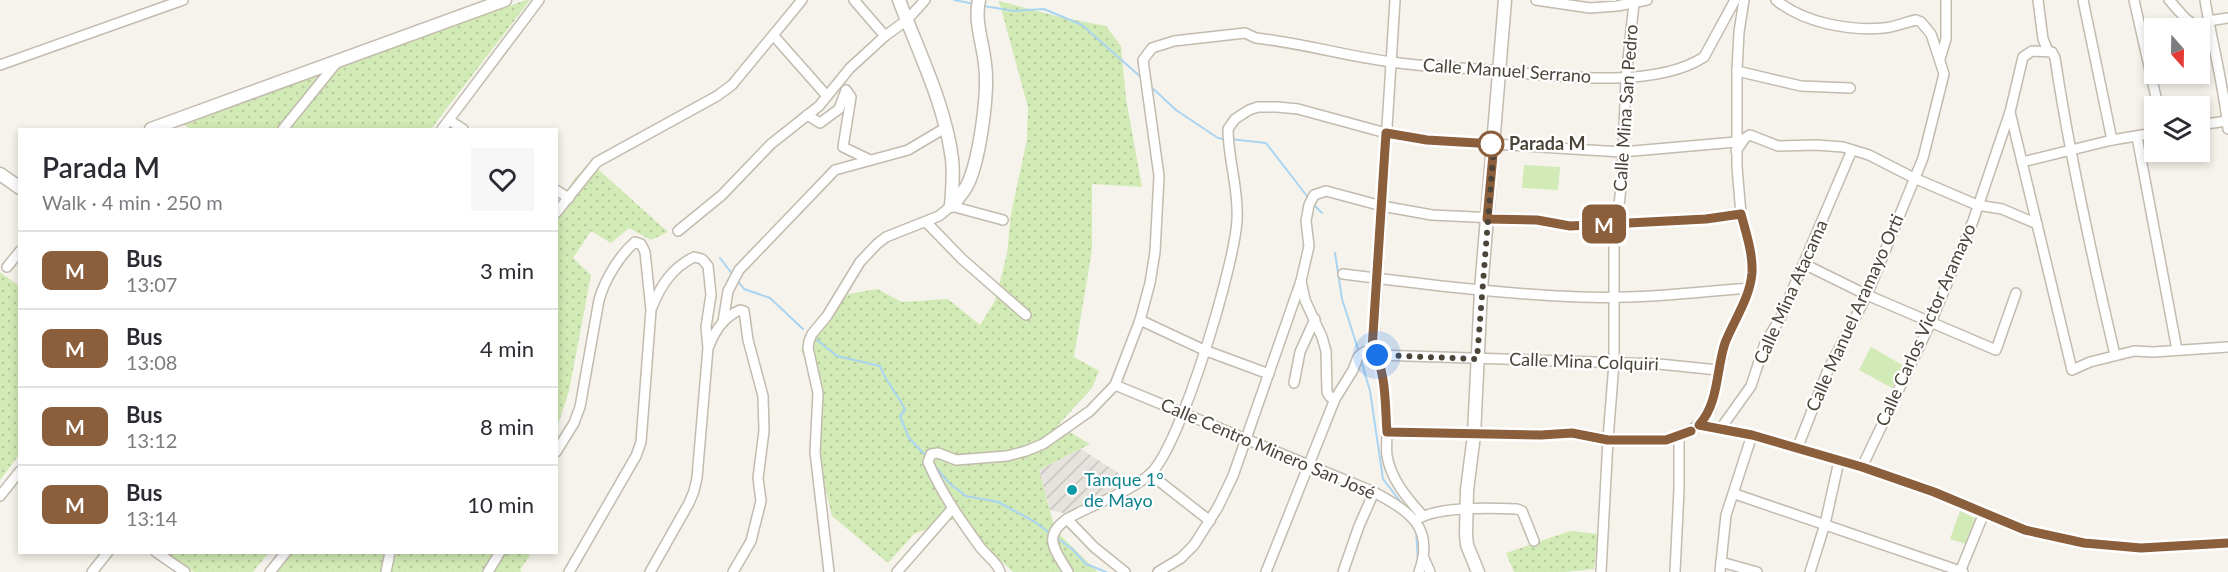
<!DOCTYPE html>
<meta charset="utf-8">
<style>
:root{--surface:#fff;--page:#f7f7f7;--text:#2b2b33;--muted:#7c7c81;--line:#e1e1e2}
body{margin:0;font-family:Lato,sans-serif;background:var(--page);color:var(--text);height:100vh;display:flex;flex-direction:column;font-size:22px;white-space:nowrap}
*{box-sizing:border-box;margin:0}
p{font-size:20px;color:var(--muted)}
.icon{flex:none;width:33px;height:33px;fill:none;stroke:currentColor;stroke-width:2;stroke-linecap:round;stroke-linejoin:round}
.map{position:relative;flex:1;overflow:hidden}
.panel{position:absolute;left:18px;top:128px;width:540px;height:426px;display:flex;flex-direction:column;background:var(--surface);border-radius:0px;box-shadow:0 3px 9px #0003}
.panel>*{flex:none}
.badge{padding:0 12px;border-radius:9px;font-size:21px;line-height:39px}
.needle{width:39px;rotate:160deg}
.tools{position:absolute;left:2144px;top:18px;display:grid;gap:12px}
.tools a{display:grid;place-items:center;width:66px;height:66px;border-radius:0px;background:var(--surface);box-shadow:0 3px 9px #0003;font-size:30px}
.you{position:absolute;width:30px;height:30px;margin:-15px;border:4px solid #fff;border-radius:50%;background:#1a73e8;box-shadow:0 0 0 9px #1a73e833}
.map>.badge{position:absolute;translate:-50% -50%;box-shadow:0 0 0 3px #fff}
.round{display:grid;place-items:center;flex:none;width:63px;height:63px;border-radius:0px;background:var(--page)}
.summary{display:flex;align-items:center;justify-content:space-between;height:102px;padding:0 24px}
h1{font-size:28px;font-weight:600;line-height:45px}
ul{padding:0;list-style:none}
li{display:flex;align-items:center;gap:18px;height:78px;padding:0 24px;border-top:2px solid var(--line)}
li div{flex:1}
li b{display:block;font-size:22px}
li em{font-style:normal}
li .badge{min-width:66px;font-weight:700;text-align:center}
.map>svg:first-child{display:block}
.industrial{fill:url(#industrial-furrows)}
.green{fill:url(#green-dots)}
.pitch{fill:#d2eab5}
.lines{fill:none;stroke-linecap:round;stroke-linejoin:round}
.stream{stroke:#a9d4f2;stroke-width:2}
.minor-casing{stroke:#c2bbae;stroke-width:12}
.tertiary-casing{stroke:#c2bbae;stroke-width:15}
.minor{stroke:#fff;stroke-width:9}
.tertiary{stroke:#fff;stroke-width:12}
.line-casing{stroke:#fff;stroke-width:14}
.line{stroke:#8b5e3c;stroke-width:9}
.walk{stroke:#4b4439;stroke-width:6;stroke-dasharray:0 10.8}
.stop-dot{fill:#fff;stroke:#8b5e3c;stroke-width:3}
.culture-dot{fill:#0f9aa8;stroke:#fff;stroke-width:2}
.labels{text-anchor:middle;stroke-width:4.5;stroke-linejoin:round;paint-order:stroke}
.street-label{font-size:18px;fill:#4b4439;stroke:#fff}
.stop-label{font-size:18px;font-weight:bold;fill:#4b4439;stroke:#fff;text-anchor:start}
.culture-label{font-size:18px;fill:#0d838f;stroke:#fff;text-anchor:start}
</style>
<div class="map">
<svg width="2228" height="572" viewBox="0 0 2228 572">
<defs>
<pattern id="industrial-furrows" width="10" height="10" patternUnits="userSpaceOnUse" patternTransform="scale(1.5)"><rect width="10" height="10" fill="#e6e2dd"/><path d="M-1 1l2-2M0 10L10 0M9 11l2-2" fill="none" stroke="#c7c3be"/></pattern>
<pattern id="green-dots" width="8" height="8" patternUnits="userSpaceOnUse" patternTransform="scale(1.5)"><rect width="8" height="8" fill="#d2eab5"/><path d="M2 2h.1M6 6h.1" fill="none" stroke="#b6ca9c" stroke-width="1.8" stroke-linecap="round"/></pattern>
</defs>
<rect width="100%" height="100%" fill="#f6f3ec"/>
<polygon class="industrial" points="1081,449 1123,476 1119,486 1067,514 1050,510 1039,470"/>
<g class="green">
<polygon points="526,0 530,0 431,129 191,129 181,123"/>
<polygon points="999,1 1064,18 1106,26 1121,46 1126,99 1142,187 1092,184 1092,250 1074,357 1099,371 1092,388 1058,425 1090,444 1039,470 1055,530 1098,572 1013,572 956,518 914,534 888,563 832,516 821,471 817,417 818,380 801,351 806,334 849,294 877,289 902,302 948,299 980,325 995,301 1007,254 1011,214 1027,139 1028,107"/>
<polygon points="591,163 668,232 651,240 629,228 611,243 591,231 573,258 591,275 569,391 557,427 557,205 575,178"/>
<polygon points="0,272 19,286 19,455 0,480"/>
<polygon points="1570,531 1598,534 1594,569 1565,572 1514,572 1506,553"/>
<polygon points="164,552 269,552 253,572 194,572"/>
<polygon points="286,552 527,552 530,555 520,570 522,572 269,572"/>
</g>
<g class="pitch">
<polygon points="1524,165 1560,167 1558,190 1522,188"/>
<polygon points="1871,347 1904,366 1892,388 1859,370"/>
<polygon points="1960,511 1975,518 1966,544 1950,539"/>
</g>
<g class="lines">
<g class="stream">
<polyline points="954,0 975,4"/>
<polyline points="984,6 1014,11 1044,9 1082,25 1143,79"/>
<polyline points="1149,85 1176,110 1218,138 1224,139"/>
<polyline points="1230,139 1266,143 1310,200"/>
<polyline points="1313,204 1322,213"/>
<polyline points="1335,253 1342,299 1359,352"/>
<polyline points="720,258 733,275"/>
<polyline points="737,280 744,289 770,298 803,329"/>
<path d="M817,340L837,356L880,366C886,383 898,394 905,410L900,416L909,438L927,457"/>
<polyline points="1361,360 1370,391 1383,479 1403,505"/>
<polyline points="933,464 949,483 966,496 998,502 1035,522 1051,534"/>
<polyline points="1416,530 1418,560"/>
<polyline points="1056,537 1072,549 1086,564 1106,572"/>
</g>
<defs>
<g id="minor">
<polyline points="854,0 885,36"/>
<path d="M1395,0L1373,350C1387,367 1386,411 1387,433C1387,440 1386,449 1387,456C1391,480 1408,499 1423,516"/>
<polyline points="1536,0 1590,8 1617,6 1647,0"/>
<path d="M1776,0C1804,23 1849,31 1884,28C1895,27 1906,22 1916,20L1921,22L1931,34L1944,74L1923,158L1867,295L1828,370L1797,449"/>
<polyline points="2038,0 2043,39 2048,51"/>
<polyline points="2083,0 2112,140"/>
<polyline points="2134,0 2158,106"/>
<polyline points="2169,0 2185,18 2198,28"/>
<path d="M2205,0C2212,43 2224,86 2228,129"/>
<polyline points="2208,21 2228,18"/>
<polyline points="774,36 827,96"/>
<polyline points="1940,59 1946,39 1946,0"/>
<polyline points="0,65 183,0"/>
<polyline points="1737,71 1801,86 1850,88"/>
<polyline points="2010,112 2072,370 2090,362 2134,351 2153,352 2228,347"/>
<polyline points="807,115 820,123 839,109 846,90 851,97 843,147 870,160"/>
<polyline points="449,120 463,129"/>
<polyline points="2199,125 2227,121"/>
<polyline points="283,129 338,61"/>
<polyline points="442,129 539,0"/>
<polyline points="2137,137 2177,350"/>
<polyline points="1736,151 1745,138 1750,135 1778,146 1816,145 1843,147 1869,155 1914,178 1977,205 2002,209 2037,224"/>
<polyline points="2022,162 2112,140 2154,133"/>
<polyline points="556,190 569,198"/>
<polyline points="556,213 597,162 717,96 732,85 802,0"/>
<polyline points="926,222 962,259 1026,315"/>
<polyline points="678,231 722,195 771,144 819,106 850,68 885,36 907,20 925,0"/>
<polyline points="1804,264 1867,295 1996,350 2016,293"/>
<polyline points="7,267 20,251"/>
<path d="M1343,274C1422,284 1500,294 1580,297C1636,299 1693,293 1749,288"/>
<polyline points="1301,281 1305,300 1322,337 1326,351 1327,392 1330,397 1335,399"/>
<polyline points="1140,320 1204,350 1269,374"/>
<polyline points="723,322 728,291 739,270 835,170 908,150 945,128"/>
<path d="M709,346C715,330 724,317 740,310L744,311L748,340L763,396L764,431L758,478L761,501L751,541L733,572"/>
<polyline points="1377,355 1659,364 1718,370"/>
<polyline points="1294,383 1300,352 1315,319"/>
<path d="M1115,385L1374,492C1410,512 1435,527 1419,572"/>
<polyline points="1699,425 1752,435 1862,467 1934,492 2025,530 2084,543 2141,548 2228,543"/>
<polyline points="1721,428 1751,386 1765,343 1780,319 1852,150"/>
<polyline points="1387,432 1541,435 1572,433 1608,439 1666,440 1691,431 1705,418 1711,408 1726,341 1741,309 1752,276 1750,250 1741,214 1737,167 1737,71 1739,32 1744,0"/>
<path d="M556,452L574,423L580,407L599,300C605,279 619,256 635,242L641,244L645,252L651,310L641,442L636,456L569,572"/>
<path d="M1862,467L1931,322L1973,221L2010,112L2023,57L2032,51L2052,52L2055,58C2070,158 2092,257 2115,355"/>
<polyline points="1150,474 1210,521"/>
<polyline points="1735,494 1963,572"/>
<polyline points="0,496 20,471"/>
<path d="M1067,519C1041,537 1056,551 1068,572"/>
<path d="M1418,519C1439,506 1493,508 1517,509L1522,511L1534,541"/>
<polyline points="156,552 185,572"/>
<polyline points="1424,558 1430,572"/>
<polyline points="1721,562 1757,572"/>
<polyline points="92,572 108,552"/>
<polyline points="270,572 286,552"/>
<polyline points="386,572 390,552"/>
<polyline points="488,572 500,552"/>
<path d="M650,572L689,503L694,491L697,478L708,348L706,327L711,295L708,266L702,259L694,257C672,268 661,285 652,307"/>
<polyline points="829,572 815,452 818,393 808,348 809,341 812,334 827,316 860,262 877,244 886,237 939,216 951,206 1003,220"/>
<polyline points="897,572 952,509"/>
<path d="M1000,572C998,563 986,555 980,547C959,518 942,494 928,462L931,454L938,453L956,460L1007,456L1026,451L1043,444L1090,411L1115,385L1140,320L1150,283L1155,252L1159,176L1143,60L1152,48L1174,41L1245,33L1256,38C1302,43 1346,56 1392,62C1423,67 1456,67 1488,70C1548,75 1652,91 1704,57L1735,0"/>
<path d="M1125,572L1094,547L1067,519C1091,505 1131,492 1151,473C1181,445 1235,264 1237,220C1239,189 1228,160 1228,129L1235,119L1249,110L1258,107H1277L1298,109L1386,133L1427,140L1622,152L1736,142"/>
<polyline points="1158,572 1181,558 1194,545 1218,507 1233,476 1301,281 1309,246 1306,221 1309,205 1314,195 1326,191 1382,206 1432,215 1537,220 1571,226 1706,219 1741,214"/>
<polyline points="1266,572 1335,399 1353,370 1358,357 1364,352 1373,350"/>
<polyline points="1343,572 1359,526 1374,492"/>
<polyline points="1601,572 1608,439 1614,363 1614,248 1622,179 1626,78 1634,3"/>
<polyline points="1675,572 1679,489 1679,437"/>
<polyline points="1720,572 1726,515 1752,435"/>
<polyline points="1810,572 1825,524 1839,461"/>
<polyline points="1960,572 1984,513"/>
</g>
<g id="tertiary">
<path d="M899,0C918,51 945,104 952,159C954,175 952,190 951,206"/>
<polyline points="151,129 505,0"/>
<polyline points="0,174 20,188"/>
<path d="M951,206C959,198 966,190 970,179C980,153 989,92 985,64C983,43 974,21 979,0"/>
<polyline points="1478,572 1467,545 1466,535 1467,490 1474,435 1481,290 1505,0"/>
</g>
</defs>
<use href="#minor" class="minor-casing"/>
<use href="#tertiary" class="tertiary-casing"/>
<use href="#minor" class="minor"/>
<use href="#tertiary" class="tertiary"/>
</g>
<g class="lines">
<defs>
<path id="line" d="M1691,431L1666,440H1608L1572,433L1541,435L1387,432C1385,410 1387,368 1372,350L1386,133L1427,140L1494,144L1487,219L1537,220L1570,226L1706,219L1741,214C1746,233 1753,253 1752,273C1750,298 1734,320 1725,343C1716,370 1719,403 1699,425L1752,435L1862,467L1934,492L2025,530L2084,543L2141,548L2228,543"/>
</defs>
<use href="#line" class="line-casing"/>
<use href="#line" class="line"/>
<polyline class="walk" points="1377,355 1477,359 1494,144 1491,144"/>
</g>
<circle class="stop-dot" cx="1491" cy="144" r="12"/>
<circle class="culture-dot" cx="1072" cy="490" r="6"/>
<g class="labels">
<g class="street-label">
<text transform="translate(1507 71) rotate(4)" y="6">Calle Manuel Serrano</text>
<text transform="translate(1626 108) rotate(-86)" y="6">Calle Mina San Pedro</text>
<text transform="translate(1791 292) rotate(-66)" y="6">Calle Mina Atacama</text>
<text transform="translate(1855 313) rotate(-66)" y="6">Calle Manuel Aramayo Orti</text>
<text transform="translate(1926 325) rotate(-66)" y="6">Calle Carlos Victor Aramayo</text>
<text transform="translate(1584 362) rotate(2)" y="6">Calle Mina Colquiri</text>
<text transform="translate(1268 449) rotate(23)" y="6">Calle Centro Minero San José</text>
</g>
<g class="stop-label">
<text x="1509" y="150">Parada M</text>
</g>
<g class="culture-label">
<text x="1084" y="486">Tanque 1°<tspan x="1084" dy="21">de Mayo</tspan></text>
</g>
</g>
</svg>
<div class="tools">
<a><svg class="needle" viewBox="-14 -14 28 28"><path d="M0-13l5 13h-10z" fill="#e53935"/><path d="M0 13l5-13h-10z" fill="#7c7c81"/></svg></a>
<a><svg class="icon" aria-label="layers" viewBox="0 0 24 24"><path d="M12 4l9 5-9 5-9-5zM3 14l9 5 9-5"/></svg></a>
</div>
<div class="you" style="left:1377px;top:355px"></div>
<b class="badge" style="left:1604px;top:224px;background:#8b5e3c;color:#fff">M</b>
<section class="panel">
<div class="summary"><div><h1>Parada M</h1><p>Walk · 4 min · 250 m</p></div><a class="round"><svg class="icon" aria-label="heart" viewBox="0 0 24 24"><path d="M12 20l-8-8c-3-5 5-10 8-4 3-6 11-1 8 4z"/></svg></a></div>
<ul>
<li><span class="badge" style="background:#8b5e3c;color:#fff">M</span><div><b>Bus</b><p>13:07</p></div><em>3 min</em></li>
<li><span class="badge" style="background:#8b5e3c;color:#fff">M</span><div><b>Bus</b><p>13:08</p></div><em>4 min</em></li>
<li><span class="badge" style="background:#8b5e3c;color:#fff">M</span><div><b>Bus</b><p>13:12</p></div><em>8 min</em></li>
<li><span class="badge" style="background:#8b5e3c;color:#fff">M</span><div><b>Bus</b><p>13:14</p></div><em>10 min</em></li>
</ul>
</section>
</div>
